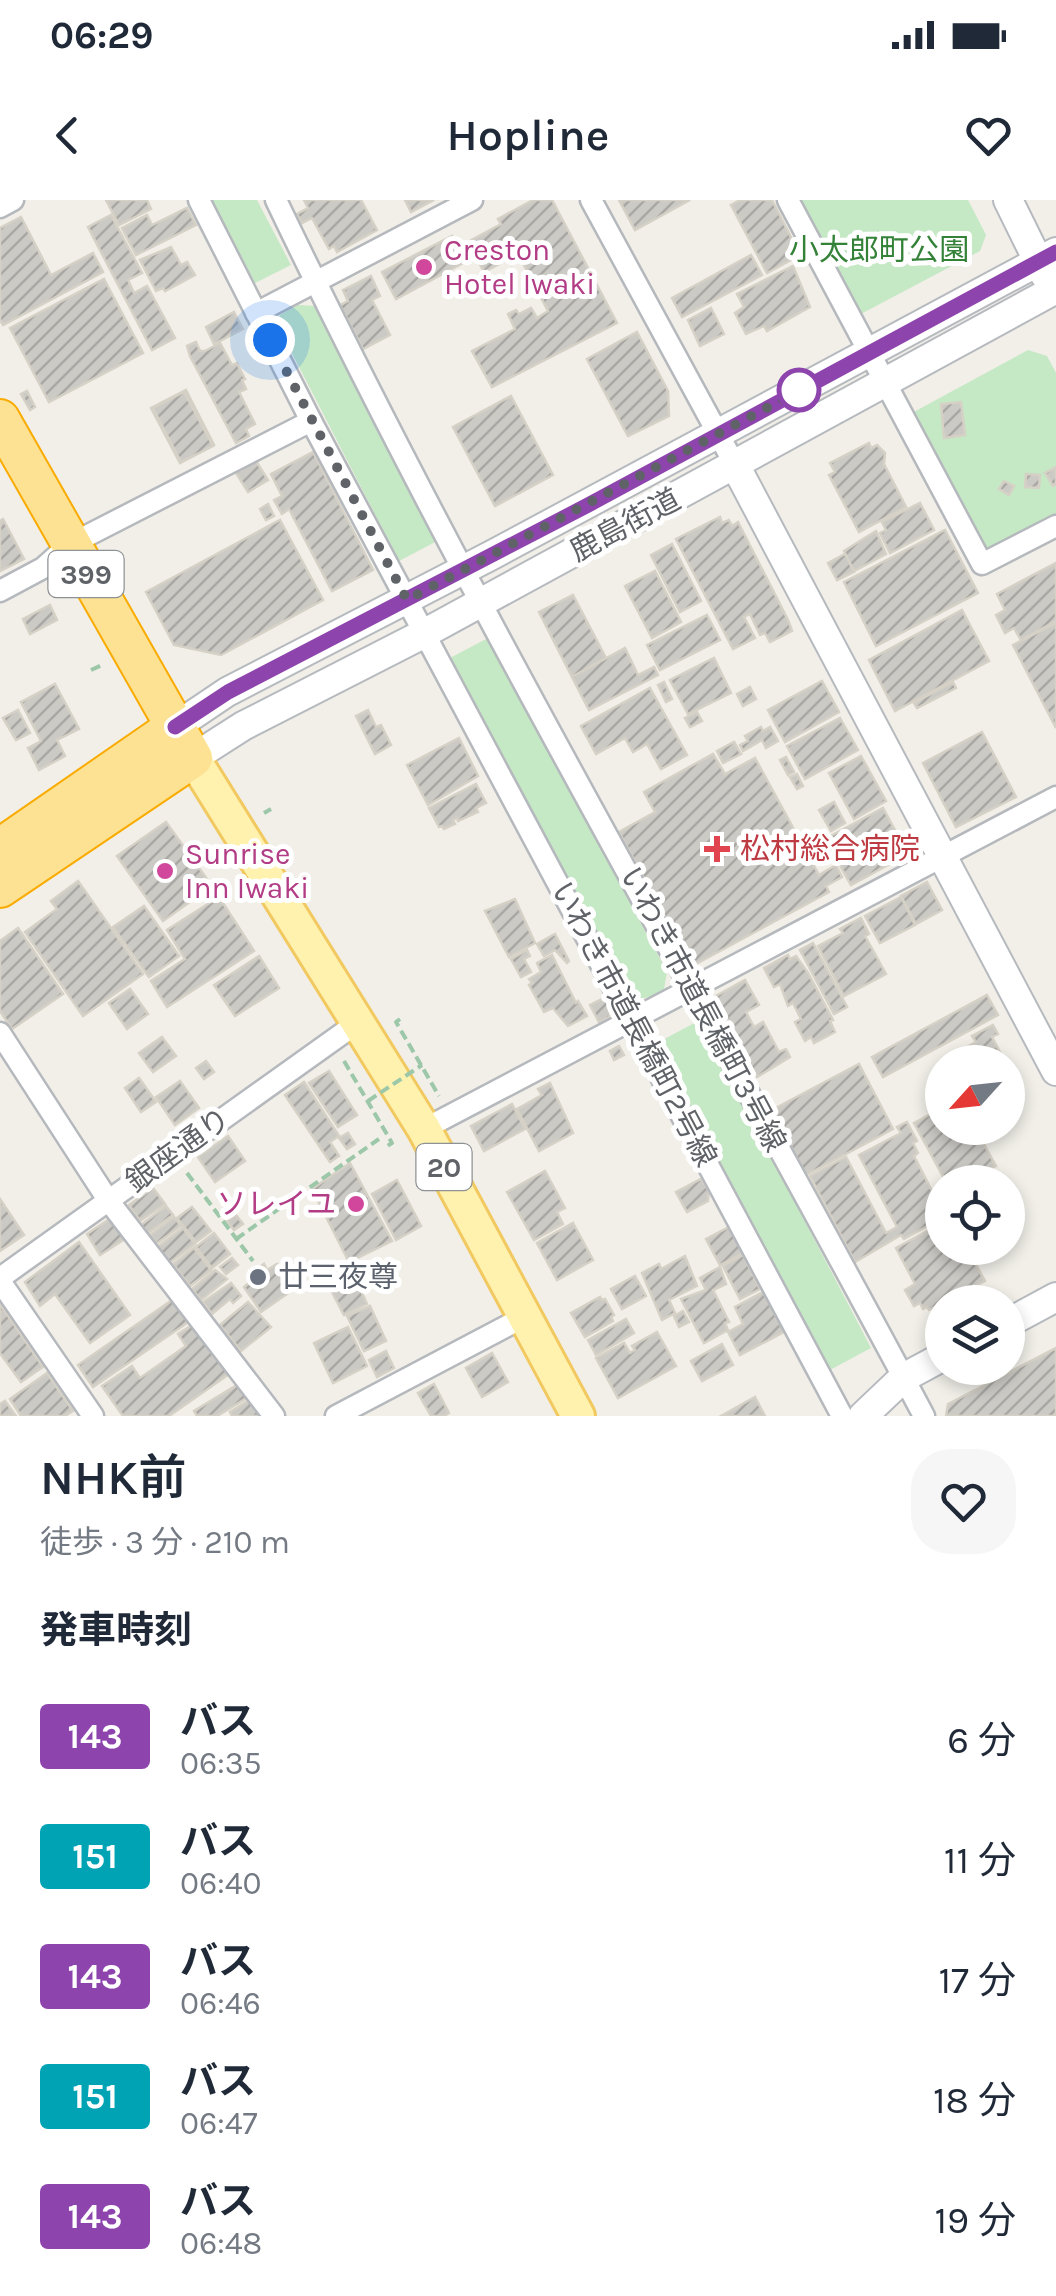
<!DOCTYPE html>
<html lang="ja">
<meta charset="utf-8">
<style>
:root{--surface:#fff;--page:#f6f6f7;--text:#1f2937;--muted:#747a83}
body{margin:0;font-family:Karla,"Noto Sans JP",sans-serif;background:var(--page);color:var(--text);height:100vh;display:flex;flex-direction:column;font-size:38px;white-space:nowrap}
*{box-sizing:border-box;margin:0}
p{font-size:32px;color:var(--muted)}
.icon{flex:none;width:55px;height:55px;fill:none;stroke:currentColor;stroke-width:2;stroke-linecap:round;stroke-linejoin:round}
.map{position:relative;height:1216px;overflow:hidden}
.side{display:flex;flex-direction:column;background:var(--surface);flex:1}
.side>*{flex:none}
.badge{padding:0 20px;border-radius:8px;font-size:35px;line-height:65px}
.needle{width:65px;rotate:243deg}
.controls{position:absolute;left:925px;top:845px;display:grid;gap:20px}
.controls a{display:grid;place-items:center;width:100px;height:100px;border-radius:50%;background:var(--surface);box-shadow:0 5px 15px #0003;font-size:50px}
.you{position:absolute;width:50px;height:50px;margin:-25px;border:8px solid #fff;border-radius:50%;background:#1a73e8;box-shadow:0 0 0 15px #1a73e833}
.map>.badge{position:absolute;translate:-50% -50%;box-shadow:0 0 0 5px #fff}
h2{padding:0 40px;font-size:38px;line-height:90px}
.round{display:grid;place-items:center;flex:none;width:105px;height:105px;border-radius:40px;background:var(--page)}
.summary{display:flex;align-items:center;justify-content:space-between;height:170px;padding:0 40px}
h1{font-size:48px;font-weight:600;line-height:75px}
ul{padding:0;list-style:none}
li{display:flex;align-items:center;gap:30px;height:120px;padding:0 40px}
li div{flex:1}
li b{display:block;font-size:38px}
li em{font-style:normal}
li .badge{min-width:110px;font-weight:700;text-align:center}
.status{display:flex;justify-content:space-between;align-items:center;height:70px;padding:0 50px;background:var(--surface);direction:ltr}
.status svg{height:28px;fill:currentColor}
header{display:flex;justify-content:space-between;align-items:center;height:130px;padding:0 40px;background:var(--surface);font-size:45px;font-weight:600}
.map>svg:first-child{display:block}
.green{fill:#c5e8c5}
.building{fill:url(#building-hatch);stroke:#d6d1c6;stroke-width:2.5}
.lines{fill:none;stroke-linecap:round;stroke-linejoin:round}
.street-casing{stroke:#b5b8bc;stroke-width:25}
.secondary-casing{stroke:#b6babf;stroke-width:32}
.primary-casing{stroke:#f2c960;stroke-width:38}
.highway-casing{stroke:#f9ab00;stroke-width:42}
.path{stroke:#9cc7a9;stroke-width:4;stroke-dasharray:10 5;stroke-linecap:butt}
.street{stroke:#fff;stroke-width:20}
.secondary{stroke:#fff;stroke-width:28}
.primary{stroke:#fff2af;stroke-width:32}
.highway{stroke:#fde293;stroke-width:38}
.path-bridge{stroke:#9cc7a9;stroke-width:4;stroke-dasharray:10 5;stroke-linecap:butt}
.line-casing{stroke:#fff;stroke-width:22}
.line{stroke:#8e44ad;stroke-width:15}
.walk{stroke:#5f6368;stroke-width:10;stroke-dasharray:0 18}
.hotel-dot{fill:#d1479c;stroke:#fff;stroke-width:4}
.stop-dot{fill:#fff;stroke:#8e44ad;stroke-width:5}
.health-dot{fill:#e0444e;stroke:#fff;stroke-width:4}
.worship-dot{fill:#6b7280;stroke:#fff;stroke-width:4}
.labels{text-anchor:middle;stroke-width:10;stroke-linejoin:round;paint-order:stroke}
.shield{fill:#fff;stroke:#8f9295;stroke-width:2.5}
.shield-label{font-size:28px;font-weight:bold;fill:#5f6368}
.hotel-label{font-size:30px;fill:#b23c85;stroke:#fff;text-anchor:start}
.park-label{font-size:30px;fill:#348238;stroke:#fff}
.street-label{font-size:30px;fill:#5f6368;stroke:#fff}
.health-label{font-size:30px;fill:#be3a42;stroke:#fff;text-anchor:start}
.worship-label{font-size:30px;fill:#5b616d;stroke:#fff;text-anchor:start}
</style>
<div class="status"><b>06:29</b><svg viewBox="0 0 49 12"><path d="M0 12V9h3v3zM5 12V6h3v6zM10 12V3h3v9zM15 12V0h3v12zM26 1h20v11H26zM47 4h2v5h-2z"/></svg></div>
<header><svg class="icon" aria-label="back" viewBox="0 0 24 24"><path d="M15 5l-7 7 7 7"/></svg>Hopline<svg class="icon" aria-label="heart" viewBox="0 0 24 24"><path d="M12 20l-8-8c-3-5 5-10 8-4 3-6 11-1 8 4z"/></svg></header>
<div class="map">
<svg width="1056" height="1216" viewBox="0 0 1056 1216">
<defs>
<pattern id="building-hatch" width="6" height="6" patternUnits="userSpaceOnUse" patternTransform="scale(2.5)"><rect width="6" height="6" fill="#cccac5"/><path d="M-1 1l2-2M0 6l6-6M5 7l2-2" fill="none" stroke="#a9a8a4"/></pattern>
</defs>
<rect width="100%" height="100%" fill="#f1efe8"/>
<g class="green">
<polygon points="212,0 257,0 291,65 255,83"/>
<polygon points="798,0 968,0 986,35 980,51 859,115"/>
<polygon points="298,105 315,106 437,341 399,361 278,126 280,115"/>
<polygon points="1028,150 1047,156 1056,173 1056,316 993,349 982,346 912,213"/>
<path d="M488,438L667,772L664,789C650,797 644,802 629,794L450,458Z"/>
<polygon points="700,820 871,1148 828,1171 657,843"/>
</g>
<g class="building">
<polygon points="106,0 147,0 151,9 119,25"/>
<polygon points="304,0 361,0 377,30 337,52 334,46 329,49 312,18 302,23 297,14 308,8"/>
<polygon points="405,0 434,0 411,12"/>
<polygon points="533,0 552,0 617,123 492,187 472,151 515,129 508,114 516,110 519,114 531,108 537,118 548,111 518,54 484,72 468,42 501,24 498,19"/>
<polygon points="619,0 690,0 635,30"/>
<polygon points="740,0 772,0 800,55 767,73 731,5"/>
<polygon points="187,8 196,25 136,55 122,28 147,15 152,25"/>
<polygon points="111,15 142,73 128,80 134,93 147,86 175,138 152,150 88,27"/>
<polygon points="21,17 51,75 93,53 103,72 3,125 0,120 0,28"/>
<polygon points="452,36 465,62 396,99 382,72"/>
<polygon points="171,47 181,65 187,62 195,75 165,91 163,88 156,91 140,60"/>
<polygon points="751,55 762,75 682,117 672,98"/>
<polygon points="793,66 810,107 767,131 764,126 746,134 735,113 744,107 737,94"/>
<polygon points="371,76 380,96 372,100 390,135 363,149 340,105 348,101 343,90"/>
<polygon points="104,79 143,153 49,202 10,128"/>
<polygon points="711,108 724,134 700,146 688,120"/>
<polygon points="234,112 243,129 214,144 206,127"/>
<polygon points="637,132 668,191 669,216 628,236 587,159"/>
<polygon points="196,142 200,151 205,151 220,143 232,165 237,163 245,179 242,180 246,189 239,192 255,224 246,229 249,236 236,243 190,156 187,146"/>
<polygon points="186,190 214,245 180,263 151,208"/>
<polygon points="27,191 35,207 30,210 21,194"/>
<polygon points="184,192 213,246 181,262 153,208"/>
<polygon points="511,196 553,275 495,306 453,227"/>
<polygon points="961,202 965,235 944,238 941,204"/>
<polygon points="869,243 871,248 877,245 885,253 884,264 906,307 859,332 829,275 835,272 830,263"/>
<polygon points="313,252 373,370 332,391 289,309 282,314 274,300 282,296 271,274"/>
<polygon points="256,261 268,280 248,292 236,273"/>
<polygon points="1056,267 1056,284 1053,286 1045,273"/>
<polygon points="1026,274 1040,275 1039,288 1025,287"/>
<polygon points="1004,281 1014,286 1009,295 999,289"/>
<polygon points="920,303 934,330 890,353 880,333 886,330 882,322"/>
<polygon points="268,304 274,316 266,320 260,309"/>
<polygon points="720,317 722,323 729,320 732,326 738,322 788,420 792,431 770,442 765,433 760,435 750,414 744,417 755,438 733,449 676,339"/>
<polygon points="3,319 24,359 0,371 0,321"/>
<polygon points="280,320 323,400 221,455 174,445 146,392"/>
<polygon points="945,330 978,393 876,446 844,382"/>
<polygon points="876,331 886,354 854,371 844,351"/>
<polygon points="672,344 701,401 680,412 651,355"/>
<polygon points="845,354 854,372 837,380 828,363"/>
<polygon points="1056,363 1056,421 1021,440 1014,428 1005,433 996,415 1005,410 997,394"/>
<polygon points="655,371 681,422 652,438 625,386"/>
<polygon points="573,395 606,458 572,477 539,412"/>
<polygon points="50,405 57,420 30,434 23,419"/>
<polygon points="962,410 989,461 895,511 869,460"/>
<polygon points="707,415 720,440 660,470 647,445"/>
<polygon points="1056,423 1056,528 1013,445"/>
<polygon points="625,448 638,475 654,467 658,475 589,510 572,477"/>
<polygon points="714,458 731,493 688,514 670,480"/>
<polygon points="822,481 839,512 785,542 768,510"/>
<polygon points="664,482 672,499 666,502 658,485"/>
<polygon points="953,482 956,488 917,508 914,503"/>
<polygon points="55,484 79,529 57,540 65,556 39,570 28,548 41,541 21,502"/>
<polygon points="750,487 756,499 743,506 737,494"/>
<polygon points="650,488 687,555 661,569 647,544 633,552 625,538 596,554 581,526"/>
<polygon points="18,510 30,533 16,540 3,518"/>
<polygon points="368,510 376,527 381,525 391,545 375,554 356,516"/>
<polygon points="697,512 702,521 690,527 685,518"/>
<polygon points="840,518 858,550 805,579 787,546"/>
<polygon points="761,527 763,531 770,527 778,541 766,548 762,540 743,551 740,545 748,541 745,536"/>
<polygon points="982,532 1016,597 956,627 923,563"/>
<polygon points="459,538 478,576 428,605 407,565"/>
<polygon points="734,542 741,554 723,563 717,551"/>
<polygon points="713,554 725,574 755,558 819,675 836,665 842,677 826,686 829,692 692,766 619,632 655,612 644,592"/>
<polygon points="861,556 886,601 854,619 829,573"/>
<polygon points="786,557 794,572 788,575 780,560"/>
<polygon points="797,574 803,586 797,589 790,577"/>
<polygon points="476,584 486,603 476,608 478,612 458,621 457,618 453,620 455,624 444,629 442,626 439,627 429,608"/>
<polygon points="834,602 845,623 831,631 819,610"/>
<polygon points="883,608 908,654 851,685 825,639"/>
<polygon points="166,622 212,686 163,721 117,656"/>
<polygon points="78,681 143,774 83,816 25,732 57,709 51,701"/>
<polygon points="927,682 942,710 916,724 901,696"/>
<polygon points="219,697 254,751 167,807 151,781 185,759 167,730"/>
<polygon points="901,697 915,725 880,743 865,716"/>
<polygon points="515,699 535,743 509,757 485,711"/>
<polygon points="144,706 179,756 149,777 113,727"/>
<polygon points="861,718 869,734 865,736 886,774 844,796 818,746 843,733 840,729"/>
<polygon points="18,728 63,794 12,829 0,811 0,741"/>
<polygon points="555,734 569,761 567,763 555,750 544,756 537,744"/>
<polygon points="813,743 847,807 834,814 800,750"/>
<polygon points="527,750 530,756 524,759 531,772 521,777 511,759"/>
<polygon points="552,755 576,803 578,801 587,816 568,826 553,808 544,812 529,785 532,783 529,779 541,772 537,763"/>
<polygon points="788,755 790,759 796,756 808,773 833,820 830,821 835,832 814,843 811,837 805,841 795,822 801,819 793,803 788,806 780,784 774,787 764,768"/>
<polygon points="259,756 279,788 235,816 214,785"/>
<polygon points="745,780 759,805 746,812 754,827 763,822 779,852 786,849 790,857 757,877 726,825 714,797"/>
<polygon points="130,789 148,814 127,829 109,803"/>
<polygon points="987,795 998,815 883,877 872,857"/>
<polygon points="606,797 612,807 609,817 599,822 590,805"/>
<polygon points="993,825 998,834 992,837 1003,858 994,862 942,862 942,868 939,862 976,842 972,836"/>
<polygon points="162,837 176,856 153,872 139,853"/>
<polygon points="619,846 624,855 614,860 610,851"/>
<polygon points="206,861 214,872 204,879 196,868"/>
<polygon points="859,864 893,929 806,975 772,910"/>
<polygon points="329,871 357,915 338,927 309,883"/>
<polygon points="139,878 156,902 141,912 125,888"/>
<polygon points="180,881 199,908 175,925 156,897"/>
<polygon points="304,882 339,936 330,942 339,956 330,962 285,895"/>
<polygon points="550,883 573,933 539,951 517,909 542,895 538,889"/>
<polygon points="512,904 525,929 484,951 471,926"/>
<polygon points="942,908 942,928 975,928 996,966 965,982 946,982 914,923"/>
<polygon points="907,922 917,941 913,943 918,953 914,956 942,1010 942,1018 904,1039 901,1035 855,1062 810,976 846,957 886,1033 897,1027 859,955 901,933 897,927"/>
<polygon points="348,933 355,944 347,949 339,938"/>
<polygon points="228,936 245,961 215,982 198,957"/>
<polygon points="350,963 392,1041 349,1062 312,989"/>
<polygon points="545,971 565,1008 557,1012 563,1024 534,1040 507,992"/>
<polygon points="701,979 709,991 708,1001 687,1012 676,992"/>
<polygon points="397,980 421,1026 396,1040 372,994"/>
<polygon points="153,988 165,1004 140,1021 129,1005"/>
<polygon points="0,999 24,1035 0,1051"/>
<polygon points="166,1006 173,1015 148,1033 141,1025"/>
<polygon points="192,1007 211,1031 196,1042 177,1018"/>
<polygon points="236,1015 243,1024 234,1030 227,1021"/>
<polygon points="174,1017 181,1026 156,1044 150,1035"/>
<polygon points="111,1018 125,1039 100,1055 87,1034"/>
<polygon points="573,1023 593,1060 557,1080 537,1043"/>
<polygon points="942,1023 942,1048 967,1048 985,1081 929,1110 927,1107 923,1109 920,1103 914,1106 905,1090 915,1084 896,1048"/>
<polygon points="729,1027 743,1053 720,1065 706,1039"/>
<polygon points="183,1028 195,1044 169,1063 157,1047"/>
<polygon points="214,1033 230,1054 212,1068 196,1047"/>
<polygon points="79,1042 130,1115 90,1143 55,1094 40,1106 25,1082"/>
<polygon points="194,1048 211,1070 190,1086 173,1064"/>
<polygon points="743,1055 760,1089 740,1099 723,1066"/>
<polygon points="685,1056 697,1086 669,1100 675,1113 662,1120 642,1073 659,1064 661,1069"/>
<polygon points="232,1058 238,1065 226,1074 220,1067"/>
<polygon points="264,1064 267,1070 277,1064 294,1089 261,1112 244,1087 253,1080 249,1075"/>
<polygon points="720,1067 726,1084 713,1090 729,1122 725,1123 728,1130 704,1143 681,1099 706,1090 700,1078"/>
<polygon points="215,1070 227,1079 201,1100 192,1089"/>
<polygon points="635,1076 646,1096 622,1109 611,1089"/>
<polygon points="355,1078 367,1104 344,1115 331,1090"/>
<polygon points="231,1083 241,1096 233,1103 230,1099 212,1114 203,1102"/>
<polygon points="763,1092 784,1132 740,1155 728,1132 743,1124 735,1107"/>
<polygon points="600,1097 602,1100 605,1099 614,1115 611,1117 613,1121 585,1137 571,1113"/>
<polygon points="175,1098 190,1121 93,1187 78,1165"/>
<polygon points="248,1102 271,1127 241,1151 220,1125"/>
<polygon points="0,1104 43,1167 21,1182 0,1153"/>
<polygon points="370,1106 386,1141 364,1151 347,1116"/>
<polygon points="683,1111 689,1122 679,1127 674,1116"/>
<polygon points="626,1119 634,1133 596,1155 588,1140"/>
<polygon points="194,1124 232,1172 169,1216 123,1216 102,1186 132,1166 140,1178 186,1146 178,1134"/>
<polygon points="348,1127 367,1166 333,1183 314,1143"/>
<polygon points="657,1132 676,1166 618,1198 596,1158 624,1143 630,1153 635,1150 632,1146"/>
<polygon points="722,1144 733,1165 702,1181 691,1161"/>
<polygon points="1056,1148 1056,1216 946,1216 948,1204"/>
<polygon points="386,1151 394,1168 377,1177 369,1160"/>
<polygon points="492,1153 508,1182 482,1197 466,1168"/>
<polygon points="47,1173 73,1211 65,1216 21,1216 10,1199"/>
<polygon points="242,1182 250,1196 217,1216 197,1216 194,1211"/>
<polygon points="434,1184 449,1213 444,1216 431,1216 418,1193"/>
<polygon points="254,1197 266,1216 232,1216 230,1212"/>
<polygon points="755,1197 765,1216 721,1216"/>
<polygon points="5,1201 16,1216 0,1216 0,1204"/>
</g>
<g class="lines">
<defs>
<g id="street">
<polyline points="199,0 311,221 842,1216"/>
<path d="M276,0C474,414 709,811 924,1216"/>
<polyline points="591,0 735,265"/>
<polyline points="788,0 982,364 1056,326"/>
<polyline points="0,7 13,0"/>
<polyline points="256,113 472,0"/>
<polyline points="0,391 43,368 69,345 311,221"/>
<polyline points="0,833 108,1000 274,1216"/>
<polyline points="424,929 1056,597"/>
<polyline points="0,1078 357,823"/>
<polyline points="0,1081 93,1216"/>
<polyline points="336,1216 524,1117"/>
</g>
<g id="secondary">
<polyline points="1008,0 1045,75"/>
<polyline points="735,265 1056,871"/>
<polyline points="175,527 227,492 492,355 1056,52"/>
<polyline points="193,558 243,526 425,433 1056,89"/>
<polyline points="1008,1123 1056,1097"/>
<polyline points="863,1216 903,1178 942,1157"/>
</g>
<polyline id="primary" points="193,558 424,929 578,1216"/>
<g id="highway">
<polyline points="0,219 193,558 0,688"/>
<polyline points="0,648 175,527"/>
</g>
</defs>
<use href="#street" class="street-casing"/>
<use href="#secondary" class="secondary-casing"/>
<use href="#primary" class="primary-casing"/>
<use href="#highway" class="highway-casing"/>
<g class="path">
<polyline points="91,470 102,465"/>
<polyline points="264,613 271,609"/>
<polyline points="205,659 211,655"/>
<polyline points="400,819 396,822 439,896"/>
<polyline points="344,861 392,943 384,948"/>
<polyline points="187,973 253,1061"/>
<polyline points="236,1039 379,939"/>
</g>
<use href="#street" class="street"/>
<use href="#secondary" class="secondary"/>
<use href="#primary" class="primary"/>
<use href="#highway" class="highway"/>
<polyline class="path-bridge" points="368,901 422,865"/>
</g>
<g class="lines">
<defs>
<polyline id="line" points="175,527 228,492 590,304 1056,52"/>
</defs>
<use href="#line" class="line-casing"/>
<use href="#line" class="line"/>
<polyline class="walk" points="270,140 407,400 808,186 799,190"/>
</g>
<g class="hotel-dot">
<circle cx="424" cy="67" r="10"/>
<circle cx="165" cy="671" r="10"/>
<circle cx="356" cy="1004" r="10"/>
</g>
<circle class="stop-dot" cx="799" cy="190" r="20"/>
<path class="health-dot" d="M712 634h10v10h10v10h-10v10h-10v-10h-10v-10h10z"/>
<circle class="worship-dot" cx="258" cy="1077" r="10"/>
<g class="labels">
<g class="shield">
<rect x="48.5" y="351" width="75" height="46" rx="8"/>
<rect x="416.5" y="944" width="55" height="46" rx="8"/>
</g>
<g class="shield-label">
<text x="86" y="384">399</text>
<text x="444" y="977">20</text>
</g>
<g class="hotel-label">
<text x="444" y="60">Creston<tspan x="444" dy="34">Hotel Iwaki</tspan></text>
<text x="185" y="664">Sunrise<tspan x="185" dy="34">Inn Iwaki</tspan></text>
<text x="336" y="1014" text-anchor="end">ソレイユ</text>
</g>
<g class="park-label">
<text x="879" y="60">小太郎町公園</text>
</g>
<g class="street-label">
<text transform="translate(625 325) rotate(-28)" y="10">鹿島街道</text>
<text transform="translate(703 809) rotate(62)" y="10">いわき市道長橋町3号線</text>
<text transform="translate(634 824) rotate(62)" y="10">いわき市道長橋町2号線</text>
<text transform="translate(178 950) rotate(-36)" y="10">銀座通り</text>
</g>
<g class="health-label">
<text x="740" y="659">松村総合病院</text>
</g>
<g class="worship-label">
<text x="278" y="1087">廿三夜尊</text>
</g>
</g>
</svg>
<div class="controls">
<a><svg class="needle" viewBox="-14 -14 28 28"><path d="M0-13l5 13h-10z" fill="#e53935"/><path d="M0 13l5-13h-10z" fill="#747a83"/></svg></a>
<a><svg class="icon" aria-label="locate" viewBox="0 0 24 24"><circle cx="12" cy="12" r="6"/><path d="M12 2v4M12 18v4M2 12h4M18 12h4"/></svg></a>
<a><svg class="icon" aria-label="layers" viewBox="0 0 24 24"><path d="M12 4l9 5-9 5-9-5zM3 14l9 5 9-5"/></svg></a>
</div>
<div class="you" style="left:270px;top:140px"></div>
</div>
<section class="side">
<div class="summary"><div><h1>NHK前</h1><p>徒歩 · 3 分 · 210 m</p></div><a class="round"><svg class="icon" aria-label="heart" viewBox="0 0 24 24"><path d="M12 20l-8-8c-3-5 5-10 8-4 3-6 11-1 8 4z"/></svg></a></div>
<h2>発車時刻</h2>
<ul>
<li><span class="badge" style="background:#8e44ad;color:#fff">143</span><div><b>バス</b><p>06:35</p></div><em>6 分</em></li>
<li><span class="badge" style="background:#00a3b4;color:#fff">151</span><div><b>バス</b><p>06:40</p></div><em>11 分</em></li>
<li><span class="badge" style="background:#8e44ad;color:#fff">143</span><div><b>バス</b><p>06:46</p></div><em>17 分</em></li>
<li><span class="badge" style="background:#00a3b4;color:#fff">151</span><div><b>バス</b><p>06:47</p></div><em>18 分</em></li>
<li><span class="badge" style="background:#8e44ad;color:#fff">143</span><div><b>バス</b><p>06:48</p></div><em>19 分</em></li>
</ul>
</section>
